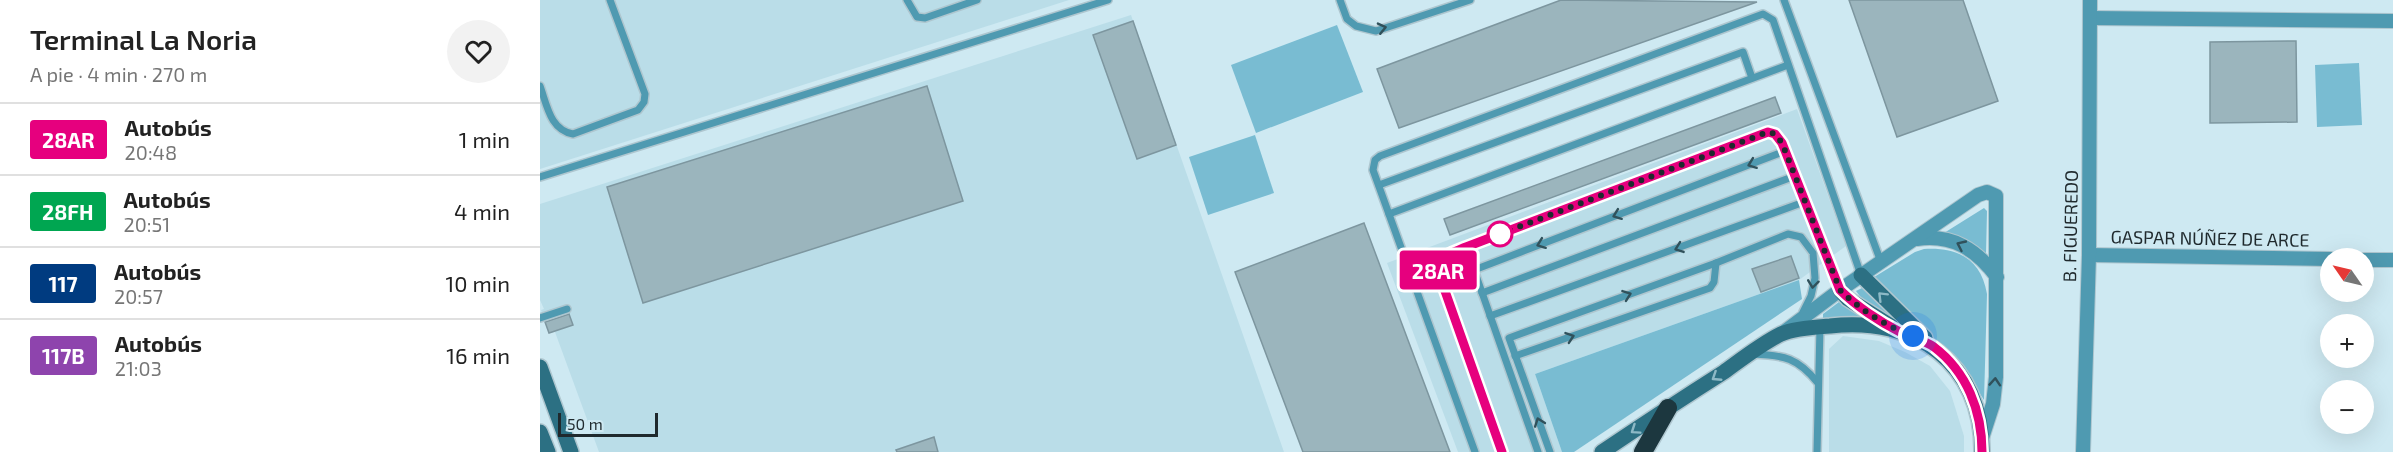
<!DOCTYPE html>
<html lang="es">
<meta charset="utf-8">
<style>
:root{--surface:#fff;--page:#f2f2f2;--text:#222;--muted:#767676;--line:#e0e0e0}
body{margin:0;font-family:"Exo 2",sans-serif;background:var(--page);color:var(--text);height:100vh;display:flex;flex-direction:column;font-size:22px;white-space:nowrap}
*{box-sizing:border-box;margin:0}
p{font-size:20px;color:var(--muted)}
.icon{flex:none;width:33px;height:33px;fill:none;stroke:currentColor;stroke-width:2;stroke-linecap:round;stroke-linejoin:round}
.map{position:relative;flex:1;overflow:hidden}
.sheet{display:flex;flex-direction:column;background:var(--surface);width:540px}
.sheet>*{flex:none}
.badge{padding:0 12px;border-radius:4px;font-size:21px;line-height:39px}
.needle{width:39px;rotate:304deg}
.controls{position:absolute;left:1780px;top:248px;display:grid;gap:12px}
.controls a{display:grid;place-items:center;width:54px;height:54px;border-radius:50%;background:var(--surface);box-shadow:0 6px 24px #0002;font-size:30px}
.scale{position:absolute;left:18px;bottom:15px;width:100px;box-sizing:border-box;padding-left:6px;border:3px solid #1f292d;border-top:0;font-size:16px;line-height:21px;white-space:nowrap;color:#1f292d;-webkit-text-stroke:4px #cee9f2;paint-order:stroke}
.you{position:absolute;width:30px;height:30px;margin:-15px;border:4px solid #fff;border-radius:50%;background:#1a73e8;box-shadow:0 0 0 9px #1a73e833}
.map>.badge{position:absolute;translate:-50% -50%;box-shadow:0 0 0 3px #fff}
.round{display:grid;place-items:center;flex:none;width:63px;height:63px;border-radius:32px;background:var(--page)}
.overview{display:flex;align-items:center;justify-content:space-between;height:102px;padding:0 30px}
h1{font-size:28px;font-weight:600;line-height:45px}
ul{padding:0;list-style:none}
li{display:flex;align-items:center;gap:18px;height:72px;padding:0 30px;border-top:2px solid var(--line)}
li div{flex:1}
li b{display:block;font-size:22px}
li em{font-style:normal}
li .badge{min-width:66px;font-weight:700;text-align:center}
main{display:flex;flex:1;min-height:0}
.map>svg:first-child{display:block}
.built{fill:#badde8}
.green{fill:#79bcd2}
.building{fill:#9bb5bd;stroke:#7d969f;stroke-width:1.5}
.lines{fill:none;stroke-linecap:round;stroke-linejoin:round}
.lane-casing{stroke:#aec6cf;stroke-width:10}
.street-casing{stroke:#aec6cf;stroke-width:16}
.secondary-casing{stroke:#aec6cf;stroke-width:18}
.highway-casing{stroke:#aec6cf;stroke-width:21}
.lane{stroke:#4f9ab1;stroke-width:7}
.street{stroke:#4f9ab1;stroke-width:14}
.secondary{stroke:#2c7083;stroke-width:15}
.highway{stroke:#1c373f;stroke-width:18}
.oneway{stroke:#30515b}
.oneway2{stroke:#8db9c6}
.line-casing{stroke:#fff;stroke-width:14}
.line{stroke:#e6007e;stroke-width:9}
.walk{stroke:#1f292d;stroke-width:6;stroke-dasharray:0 10.8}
.stop-dot{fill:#fff;stroke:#e6007e;stroke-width:3}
.labels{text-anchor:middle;stroke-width:4.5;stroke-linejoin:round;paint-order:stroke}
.street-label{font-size:18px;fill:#1f292d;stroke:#cee9f2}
</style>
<main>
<section class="sheet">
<div class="overview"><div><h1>Terminal La Noria</h1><p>A pie · 4 min · 270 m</p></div><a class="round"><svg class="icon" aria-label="heart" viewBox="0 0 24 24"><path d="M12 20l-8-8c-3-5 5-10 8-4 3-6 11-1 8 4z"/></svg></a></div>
<ul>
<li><span class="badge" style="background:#e6007e;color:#fff">28AR</span><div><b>Autobús</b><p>20:48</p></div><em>1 min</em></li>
<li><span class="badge" style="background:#00a651;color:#fff">28FH</span><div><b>Autobús</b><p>20:51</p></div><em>4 min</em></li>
<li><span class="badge" style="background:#003b80;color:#fff">117</span><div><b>Autobús</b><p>20:57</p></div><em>10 min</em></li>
<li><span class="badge" style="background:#8e44ad;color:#fff">117B</span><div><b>Autobús</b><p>21:03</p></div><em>16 min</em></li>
</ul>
</section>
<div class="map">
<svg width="1853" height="452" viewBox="0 0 1853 452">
<rect width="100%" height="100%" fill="#cee9f2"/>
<g class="built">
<polygon points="0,0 529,0 0,169"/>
<polygon points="591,15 744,452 59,452 15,332 9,333 1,310 4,309 0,300 0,204"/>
<polygon points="1257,109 1306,246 1259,280 995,374 1022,452 918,452 847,263"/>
<polygon points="1303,336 1339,341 1365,352 1390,366 1410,391 1424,436 1424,452 1289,452 1289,349"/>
</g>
<g class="green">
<polygon points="797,25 823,92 716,133 691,65"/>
<polygon points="1819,63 1822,125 1777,127 1775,65"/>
<polygon points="715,135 734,193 668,215 649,157"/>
<polygon points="1444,208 1447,211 1446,254 1431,242 1404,233"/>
<path d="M1384,249C1418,247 1441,259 1447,294L1444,400L1421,364L1403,345L1374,324L1331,279L1375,252Z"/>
<polygon points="1259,280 1262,299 1034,452 1022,452 995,374"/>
<path d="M1324,287L1350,313V315C1336,312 1324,303 1316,291Z"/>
<polygon points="1299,302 1322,316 1321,317 1283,318 1283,314"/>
</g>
<g class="building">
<polygon points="1021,0 1217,2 859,128 837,69"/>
<polygon points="1309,0 1423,0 1458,101 1357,137"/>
<polygon points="593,21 636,145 597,159 553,35"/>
<polygon points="1756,41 1757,122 1670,123 1670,42"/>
<polygon points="387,86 423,201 103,303 67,187"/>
<polygon points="1235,97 1241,113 910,235 904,219"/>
<polygon points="824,223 910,452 763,452 695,272"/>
<polygon points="1251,256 1259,278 1221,292 1212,269"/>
<polygon points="29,314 33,325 9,333 5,322"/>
<polygon points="394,437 398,452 357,452 356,450"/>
</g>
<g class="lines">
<defs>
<g id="lane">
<polyline points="367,0 377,17 385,18 437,0"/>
<polyline points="800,0 807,19 816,26 836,31 930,0"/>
<polyline points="1244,0 1341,262"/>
<path d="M0,86C7,105 10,130 33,134L98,110L104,102L105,94L70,0"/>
<polyline points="0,177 568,0"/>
<polyline points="839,185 1203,52 1212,78"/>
<polyline points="849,214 1248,65"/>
<polyline points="926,247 998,452"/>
<polyline points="934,270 1245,151"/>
<polyline points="942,293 1255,176"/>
<polyline points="950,316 1264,202"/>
<polyline points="0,318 27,309"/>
<path d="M1213,354C1244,355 1258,358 1278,383"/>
<polyline points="975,356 1170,288 1174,282 1176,263"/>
<polyline points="935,452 833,170 835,160 840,156 1223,14 1233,20 1321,275"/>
<polyline points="962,452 899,274 898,266 904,256 1228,132 1235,134 1242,143 1289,268 1300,290"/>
<polyline points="1010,452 969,338 1176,263 1248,234 1261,237 1273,253 1275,278 1271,296 1263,312"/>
<polyline points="1277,452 1280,327"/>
</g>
<g id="street">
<polyline points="1550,18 1853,21"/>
<path d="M1377,239C1412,234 1436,249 1457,277"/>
<polyline points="1549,255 1791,259"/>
<polyline points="1824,260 1853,260"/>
<polyline points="1244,332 1300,290 1438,195 1447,192 1456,196 1456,377 1453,404 1442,438"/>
<polyline points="1543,452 1549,255 1550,0"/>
</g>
<g id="secondary">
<polyline points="1321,275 1385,338"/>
<polyline points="1300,290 1308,299 1351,326"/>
<polyline points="0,367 31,452"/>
<polyline points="0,432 8,452"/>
<path d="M1062,452C1102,425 1143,398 1184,372C1202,359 1221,344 1241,334C1255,328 1276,327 1290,326C1375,316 1443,363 1442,452"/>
</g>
<polyline id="highway" points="1103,452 1128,408"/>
</defs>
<use href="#lane" class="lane-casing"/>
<use href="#street" class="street-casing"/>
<use href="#secondary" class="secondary-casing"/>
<use href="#highway" class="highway-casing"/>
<use href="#lane" class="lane"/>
<use href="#street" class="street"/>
<use href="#secondary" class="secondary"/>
<use href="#highway" class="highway"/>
</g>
<defs><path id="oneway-chevron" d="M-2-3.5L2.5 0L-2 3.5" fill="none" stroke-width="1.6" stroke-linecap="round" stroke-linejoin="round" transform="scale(1.5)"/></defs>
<g class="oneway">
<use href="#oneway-chevron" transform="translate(842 28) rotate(-13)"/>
<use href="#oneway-chevron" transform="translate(1212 164) rotate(159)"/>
<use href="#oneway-chevron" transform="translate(1077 215) rotate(159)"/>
<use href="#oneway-chevron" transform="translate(1001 244) rotate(159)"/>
<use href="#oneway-chevron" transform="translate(1421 245) rotate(-155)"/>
<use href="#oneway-chevron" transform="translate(1139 248) rotate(160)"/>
<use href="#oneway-chevron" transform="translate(1273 284) rotate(97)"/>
<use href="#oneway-chevron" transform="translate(1087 295) rotate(-20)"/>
<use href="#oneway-chevron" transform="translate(1030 337) rotate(-19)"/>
<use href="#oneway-chevron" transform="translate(1455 382) rotate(-86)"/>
<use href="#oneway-chevron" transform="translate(999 422) rotate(-110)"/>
</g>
<g class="oneway2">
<use href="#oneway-chevron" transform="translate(1342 296) rotate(-135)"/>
<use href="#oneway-chevron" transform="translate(1176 377) rotate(147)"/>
<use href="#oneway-chevron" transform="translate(1095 430) rotate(146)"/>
</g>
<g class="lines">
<defs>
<path id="line" d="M962,452L899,274C895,256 912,253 926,247L1228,132L1235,134L1242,143L1300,290C1316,306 1340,322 1360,332C1371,337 1384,340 1394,347C1427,372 1442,411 1442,452"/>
</defs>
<use href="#line" class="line-casing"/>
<use href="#line" class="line"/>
<path class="walk" d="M960,234L1228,132L1235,134L1242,143L1300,290C1319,309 1347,327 1373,336"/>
</g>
<circle class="stop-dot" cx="960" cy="234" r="12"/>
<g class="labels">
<g class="street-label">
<text transform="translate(1531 226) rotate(-89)" y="6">B. FIGUEREDO</text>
<text transform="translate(1670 239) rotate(1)" y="6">GASPAR NÚÑEZ DE ARCE</text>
</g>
</g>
</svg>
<div class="controls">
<a><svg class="needle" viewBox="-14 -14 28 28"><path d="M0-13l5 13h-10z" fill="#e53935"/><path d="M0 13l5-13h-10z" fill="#767676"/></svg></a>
<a>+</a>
<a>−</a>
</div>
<div class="scale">50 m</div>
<div class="you" style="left:1373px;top:336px"></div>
<b class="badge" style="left:898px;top:270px;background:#e6007e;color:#fff">28AR</b>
</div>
</main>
